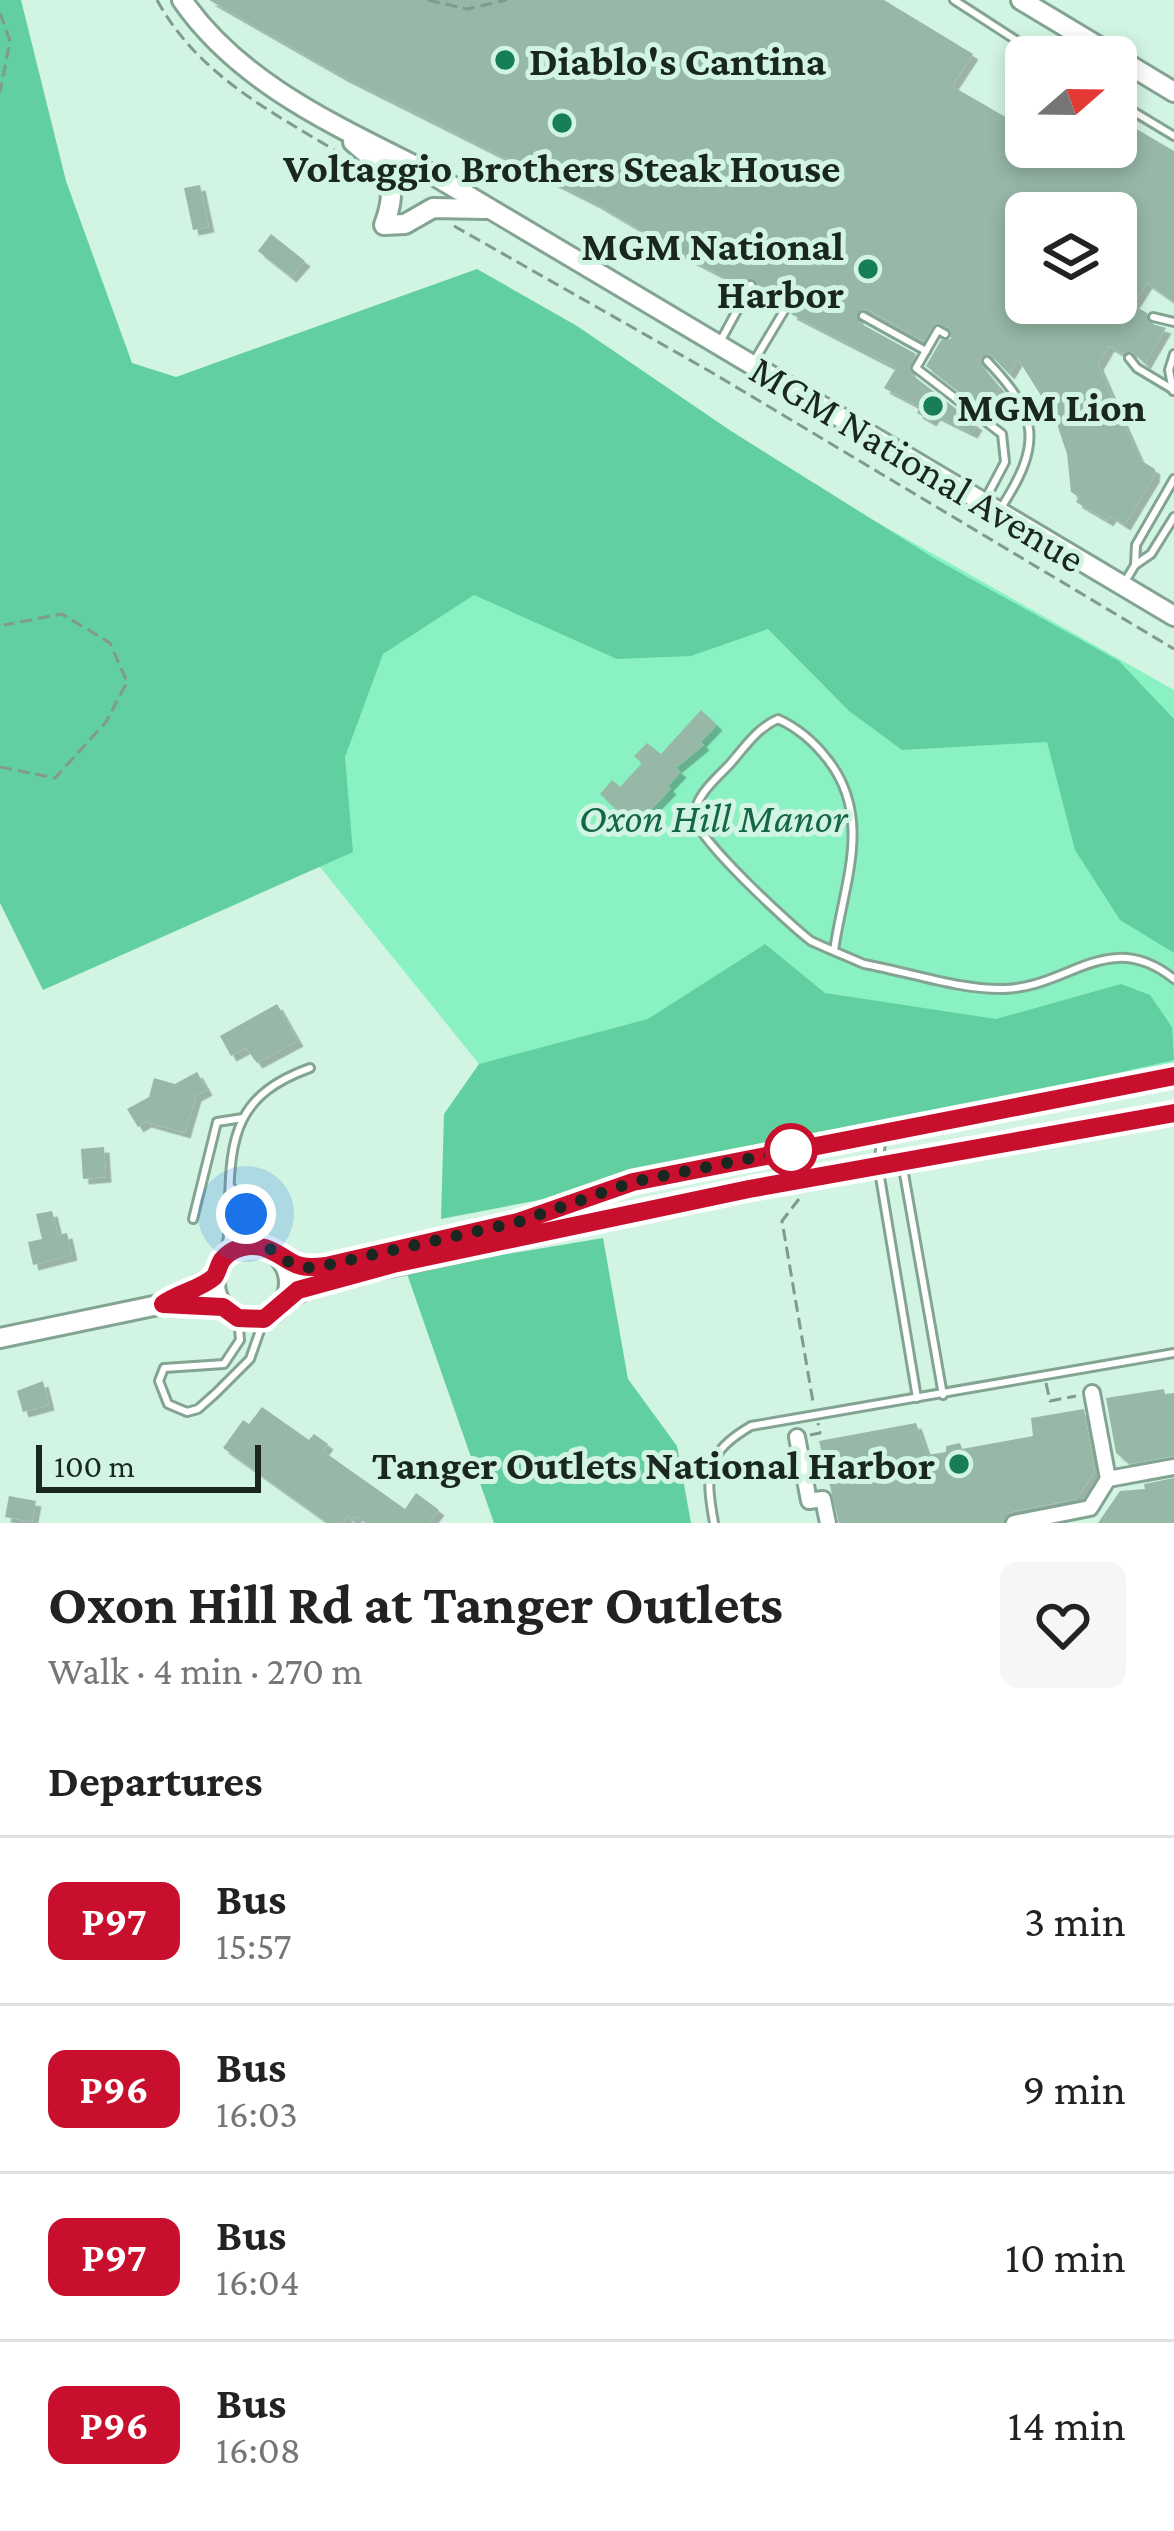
<!DOCTYPE html>
<meta charset="utf-8">
<style>
:root{--surface:#fff;--page:#f6f6f6;--text:#222;--muted:#767676;--line:#e0e0e0}
body{margin:0;font-family:"Crimson Pro",serif;background:var(--page);color:var(--text);height:100vh;display:flex;flex-direction:column;font-size:45px;white-space:nowrap}
*{box-sizing:border-box;margin:0}
p{font-size:39px;color:var(--muted)}
.icon{flex:none;width:66px;height:66px;fill:none;stroke:currentColor;stroke-width:2;stroke-linecap:round;stroke-linejoin:round}
.map{position:relative;height:1523px;overflow:hidden}
.drawer{display:flex;flex-direction:column;background:var(--surface);flex:1}
.drawer>*{flex:none}
.badge{padding:0 24px;border-radius:18px;font-size:42px;line-height:78px}
.needle{width:78px;rotate:70deg}
.fabs{position:absolute;left:1005px;top:36px;display:grid;gap:24px}
.fabs a{display:grid;place-items:center;width:132px;height:132px;border-radius:18px;background:var(--surface);box-shadow:0 6px 18px #0003;font-size:60px}
.scale{position:absolute;left:36px;bottom:30px;width:225px;box-sizing:border-box;padding-left:12px;border:6px solid #1a2720;border-top:0;font-size:33px;line-height:42px;white-space:nowrap;color:#1a2720;-webkit-text-stroke:9px #d2f4e2;paint-order:stroke}
.you{position:absolute;width:60px;height:60px;margin:-30px;border:9px solid #fff;border-radius:50%;background:#1a73e8;box-shadow:0 0 0 18px #1a73e833}
.map>.badge{position:absolute;translate:-50% -50%;box-shadow:0 0 0 6px #fff}
h2{padding:0 48px;font-size:45px;line-height:108px}
.round{display:grid;place-items:center;flex:none;width:126px;height:126px;border-radius:18px;background:var(--page)}
.summary{display:flex;align-items:center;justify-content:space-between;height:204px;padding:0 48px}
h1{font-size:57px;font-weight:700;line-height:90px}
ul{padding:0;list-style:none}
li{display:flex;align-items:center;gap:36px;height:168px;padding:0 48px;border-top:3px solid var(--line)}
li div{flex:1}
li b{display:block;font-size:45px}
li em{font-style:normal}
li .badge{min-width:132px;font-weight:700;text-align:center}
.map>svg:first-child{display:block}
.green{fill:#8af2c2}
.forest{fill:#61cf9f}
.building{fill:#97b8a7;fill-rule:evenodd;filter:url(#shadow)}
.lines{fill:none;stroke-linecap:round;stroke-linejoin:round}
.lane-casing{stroke:#84a493;stroke-width:12}
.street-casing{stroke:#84a493;stroke-width:20}
.secondary-casing{stroke:#84a493;stroke-width:24}
.path{stroke:#819a8c;stroke-width:3;stroke-dasharray:12 6;stroke-linecap:butt}
.lane{stroke:#fff;stroke-width:6}
.street{stroke:#fff;stroke-width:14}
.secondary{stroke:#fff;stroke-width:18}
.line-casing{stroke:#fff;stroke-width:27}
.line{stroke:#c8102e;stroke-width:18}
.walk{stroke:#1a2720;stroke-width:12;stroke-dasharray:0 21.6}
.poi-dot{fill:#177e58;stroke:#d2f4e2;stroke-width:4.5}
.stop-dot{fill:#fff;stroke:#c8102e;stroke-width:6}
.labels{text-anchor:middle;stroke-width:10;stroke-linejoin:round;paint-order:stroke}
.poi-label{font-size:42px;font-weight:bold;fill:#1a2720;stroke:#d2f4e2;text-anchor:start}
.street-label{font-size:42px;fill:#1a2720;stroke:#d2f4e2}
.park-label{font-size:42px;font-style:italic;fill:#136748;stroke:#d2f4e2}
</style>
<div class="map">
<svg width="1174" height="1523" viewBox="0 0 1174 1523">
<defs>
<filter id="shadow"><feDropShadow dx="5.5" dy="5.5" stdDeviation="0" flood-color="#0004"/></filter>
</defs>
<rect width="100%" height="100%" fill="#d2f4e2"/>
<polygon class="green" points="597,364 1174,690 1174,1063 523,1203 479,1064 320,867 370,556"/>
<g class="forest">
<polygon points="0,0 21,0 66,181 132,363 176,377 477,269 577,326 731,431 937,560 1119,661 1174,719 1174,953 1120,920 1075,850 1047,742 902,750 849,711 768,629 691,656 617,659 474,595 383,654 345,757 353,852 43,990 0,903"/>
<polygon points="765,944 825,993 996,1019 1121,984 1150,995 1172,1027 1174,1060 699,1169 441,1219 444,1114 479,1064 648,1019"/>
<polygon points="603,1238 628,1379 677,1446 691,1523 494,1523 406,1271"/>
</g>
<g class="building">
<path d="M209,0H884L973,54L952,86L1026,129V147H1116V117L1174,151V302L1147,283L1133,305L1147,313L1149,323L1166,328L1145,364L1133,352L1123,354L1109,346L1098,365L1140,460L1155,469L1154,477L1125,525L1111,516L1108,521L1076,502L1079,497L1071,492L1067,454L1055,418L1018,359L1009,374L990,354L980,358L981,365L1000,388L985,412L926,366L941,340L951,339L950,328L935,323L923,341L867,309L858,310V322L916,354L909,367L911,374L977,425L972,433L935,415L931,421L917,413L920,407L884,388L896,368L791,314L797,302L793,294L785,295L778,306L758,295V284L754,278L742,286L688,258L595,203L342,76ZM1026,213H1116V303H1026Z"/>
<polygon points="200,185 209,227 193,230 184,188"/>
<polygon points="271,234 305,261 291,277 258,251"/>
<polygon points="701,710 717,725 701,742 704,745 676,768 681,772 668,786 671,789 647,814 644,812 632,825 623,817 616,825 607,817 615,808 600,794 612,780 620,787 642,763 634,756 647,743 661,754"/>
<polygon points="277,1004 298,1041 257,1063 246,1048 231,1056 220,1036"/>
<polygon points="197,1072 207,1090 196,1096 185,1133 146,1122 138,1127 127,1109 149,1097 154,1078 175,1084"/>
<polygon points="104,1147 106,1177 83,1179 81,1149"/>
<polygon points="52,1211 58,1235 67,1233 72,1255 33,1265 28,1242 42,1239 36,1214"/>
<polygon points="43,1381 49,1405 23,1412 17,1391"/>
<polygon points="1164,1389 1165,1394 1174,1393 1174,1456 1130,1464 1116,1453 1106,1398"/>
<polygon points="262,1407 309,1440 314,1434 328,1444 323,1451 405,1509 416,1493 439,1510 429,1523 366,1523 357,1516 353,1521 347,1516 342,1523 328,1523 223,1448 243,1420 249,1424"/>
<polygon points="1084,1409 1095,1472 1076,1499 1012,1512 1003,1523 839,1523 819,1441 916,1423 927,1455 946,1452 946,1446 960,1443 962,1449 1033,1436 1031,1418"/>
<polygon points="1174,1478 1174,1523 1098,1523 1120,1491 1145,1489 1144,1484"/>
<polygon points="9,1496 36,1501 32,1522 5,1517"/>
</g>
<g class="lines">
<defs>
<g id="lane">
<polyline points="954,0 1042,57"/>
<polyline points="1116,101 1174,136"/>
<polyline points="863,316 926,351"/>
<polyline points="1153,317 1174,322"/>
<polyline points="945,334 938,330 916,368 1002,434 1005,462 986,498"/>
<polyline points="721,340 751,285"/>
<polyline points="1129,358 1137,368 1172,389"/>
<polyline points="754,361 790,301"/>
<path d="M987,361C1040,416 1042,444 1001,508"/>
<polyline points="1173,391 1169,370 1174,354"/>
<polyline points="1135,565 1136,545 1174,479"/>
<polyline points="1126,580 1135,565 1151,554 1174,517"/>
<path d="M834,951C843,885 874,819 828,760C815,743 798,728 778,719C757,728 744,748 730,764C717,778 693,797 695,818C697,839 790,925 811,941C828,949 846,956 864,964C909,972 959,990 1004,989C1070,987 1109,927 1174,979"/>
<polyline points="882,1135 878,1165 917,1398"/>
<polyline points="903,1168 943,1395"/>
<polyline points="231,1187 268,1249"/>
<polyline points="193,1219 217,1122 243,1118"/>
<path d="M221,1261C230,1239 229,1227 229,1205C230,1133 238,1094 310,1068"/>
<polyline points="238,1317 240,1340 224,1364 164,1368 159,1381 168,1404 187,1412 198,1409 216,1393 250,1359 264,1319"/>
<path d="M714,1523C705,1473 705,1453 751,1426L1174,1353"/>
</g>
<g id="street">
<polyline points="1092,1393 1108,1479"/>
<polyline points="797,1437 809,1501 823,1499 828,1523"/>
<polyline points="1014,1523 1090,1508 1108,1479 1174,1467"/>
</g>
<g id="secondary">
<path d="M182,0C242,87 344,129 435,176L1174,616"/>
<polyline points="1021,0 1116,57"/>
<polyline points="1116,57 1174,92"/>
<path d="M353,142C386,170 401,180 384,225L405,224L433,208L485,209"/>
<circle cx="252" cy="1283" r="37"/>
<polyline points="282,1260 308,1268 326,1266 517,1222 633,1182 1174,1076"/>
<polyline points="286,1300 315,1283 749,1189 1174,1113"/>
<polyline points="163,1304 223,1307"/>
<polyline points="0,1338 163,1304 215,1276"/>
</g>
</defs>
<use href="#lane" class="lane-casing"/>
<use href="#street" class="street-casing"/>
<use href="#secondary" class="secondary-casing"/>
<g class="path">
<path d="M157,0C198,75 270,111 341,154"/>
<polyline points="428,0 467,9 507,0"/>
<polyline points="0,13 10,41 0,92"/>
<polyline points="454,226 711,372 1174,649"/>
<polyline points="0,767 55,778 106,722 127,682 110,643 62,614 4,625"/>
<polyline points="799,1199 782,1221 813,1402"/>
<polyline points="1046,1383 1050,1401 1076,1396"/>
<polyline points="810,1435 820,1433 818,1423"/>
</g>
<use href="#lane" class="lane"/>
<use href="#street" class="street"/>
<use href="#secondary" class="secondary"/>
</g>
<g class="lines">
<defs>
<path id="line" d="M1174,1076L633,1182L518,1222L326,1266C290,1271 292,1258 265,1248C250,1243 231,1248 222,1260C219,1264 217,1274 214,1277C201,1289 178,1293 163,1304L223,1307L238,1318L264,1319L298,1290L393,1264L749,1189L1174,1113"/>
</defs>
<use href="#line" class="line-casing"/>
<use href="#line" class="line"/>
<path class="walk" d="M246,1214C261,1244 280,1266 314,1268L518,1222L633,1182L807,1147L791,1150"/>
</g>
<g class="poi-dot">
<circle cx="505" cy="60" r="12"/>
<circle cx="562" cy="123" r="12"/>
<circle cx="868" cy="269" r="12"/>
<circle cx="933" cy="406" r="12"/>
<circle cx="959" cy="1464" r="12"/>
</g>
<circle class="stop-dot" cx="791" cy="1150" r="24"/>
<g class="labels">
<g class="poi-label">
<text x="529" y="75">Diablo's Cantina</text>
<text x="562" y="182" text-anchor="middle">Voltaggio Brothers Steak House</text>
<text x="844" y="260" text-anchor="end">MGM National<tspan x="844" dy="48">Harbor</tspan></text>
<text x="957" y="421">MGM Lion</text>
<text x="935" y="1479" text-anchor="end">Tanger Outlets National Harbor</text>
</g>
<g class="street-label">
<text transform="translate(918 463) rotate(31)" y="15">MGM National Avenue</text>
</g>
<g class="park-label">
<text x="713" y="832">Oxon Hill Manor</text>
</g>
</g>
</svg>
<div class="fabs">
<a><svg class="needle" viewBox="-14 -14 28 28"><path d="M0-13l5 13h-10z" fill="#e53935"/><path d="M0 13l5-13h-10z" fill="#767676"/></svg></a>
<a><svg class="icon" aria-label="layers" viewBox="0 0 24 24"><path d="M12 4l9 5-9 5-9-5zM3 14l9 5 9-5"/></svg></a>
</div>
<div class="scale">100 m</div>
<div class="you" style="left:246px;top:1214px"></div>
</div>
<section class="drawer">
<div class="summary"><div><h1>Oxon Hill Rd at Tanger Outlets</h1><p>Walk · 4 min · 270 m</p></div><a class="round"><svg class="icon" aria-label="heart" viewBox="0 0 24 24"><path d="M12 20l-8-8c-3-5 5-10 8-4 3-6 11-1 8 4z"/></svg></a></div>
<h2>Departures</h2>
<ul>
<li><span class="badge" style="background:#c8102e;color:#fff">P97</span><div><b>Bus</b><p>15:57</p></div><em>3 min</em></li>
<li><span class="badge" style="background:#c8102e;color:#fff">P96</span><div><b>Bus</b><p>16:03</p></div><em>9 min</em></li>
<li><span class="badge" style="background:#c8102e;color:#fff">P97</span><div><b>Bus</b><p>16:04</p></div><em>10 min</em></li>
<li><span class="badge" style="background:#c8102e;color:#fff">P96</span><div><b>Bus</b><p>16:08</p></div><em>14 min</em></li>
</ul>
</section>
